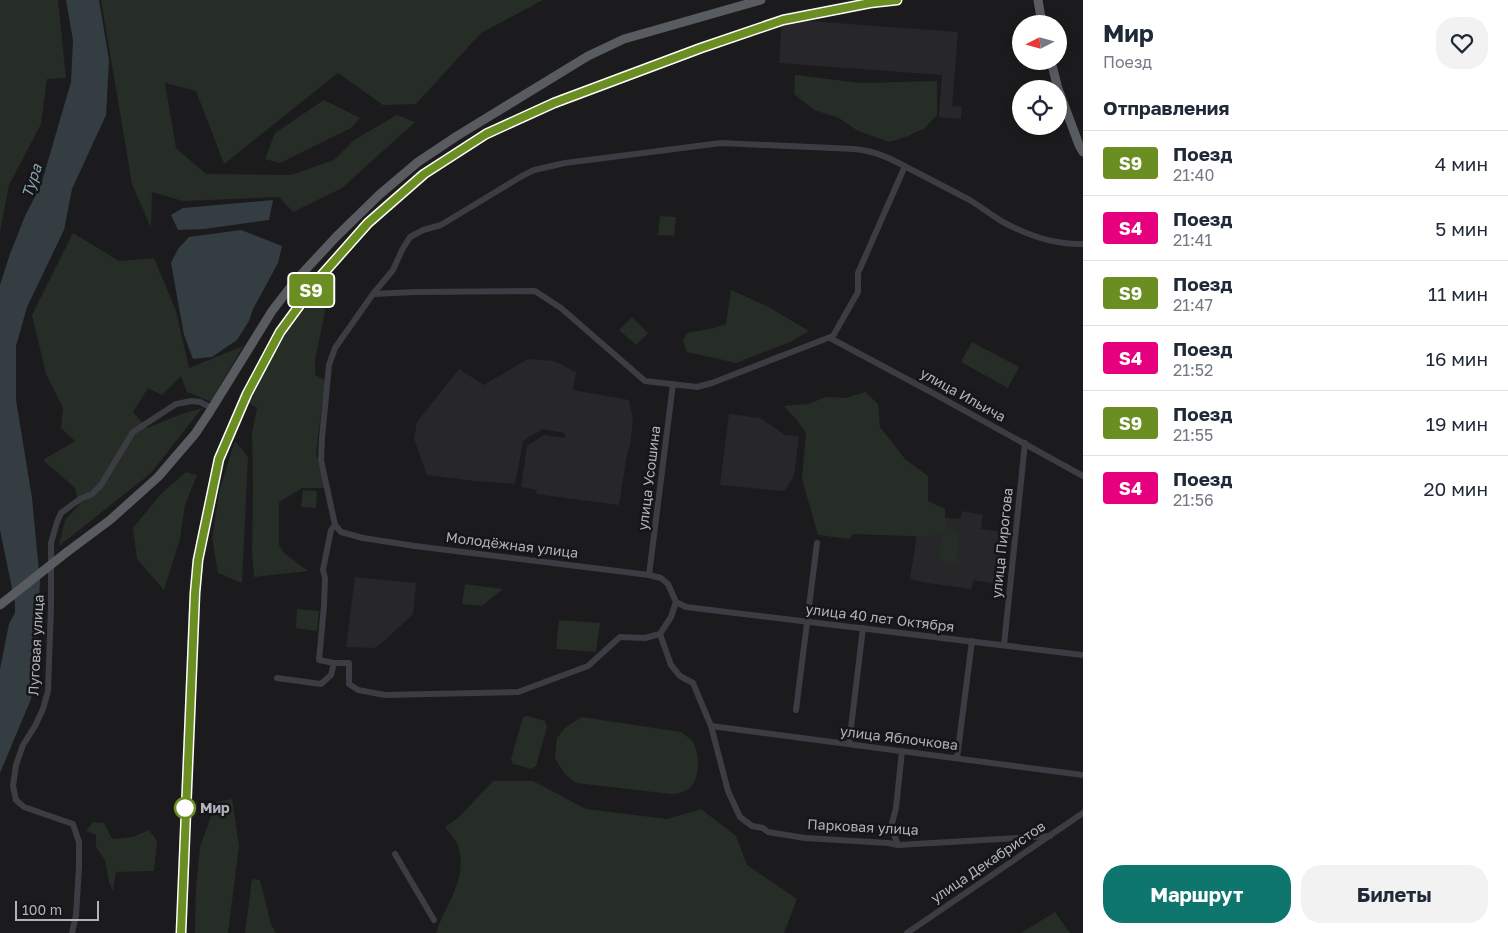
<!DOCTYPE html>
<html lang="ru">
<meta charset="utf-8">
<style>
:root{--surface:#fff;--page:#f2f2f3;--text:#1f2937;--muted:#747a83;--line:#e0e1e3;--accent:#0f766e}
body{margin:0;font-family:"Golos Text",sans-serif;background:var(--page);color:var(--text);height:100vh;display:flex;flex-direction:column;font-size:19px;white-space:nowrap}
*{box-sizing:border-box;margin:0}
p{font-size:16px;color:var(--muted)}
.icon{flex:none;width:28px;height:28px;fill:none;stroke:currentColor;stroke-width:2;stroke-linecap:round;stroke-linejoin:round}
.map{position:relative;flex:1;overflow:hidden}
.drawer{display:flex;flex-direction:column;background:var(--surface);width:425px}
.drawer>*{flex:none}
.badge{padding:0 10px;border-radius:4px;font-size:18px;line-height:32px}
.needle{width:32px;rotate:264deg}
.buttons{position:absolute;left:1012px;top:15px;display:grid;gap:10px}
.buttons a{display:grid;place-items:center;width:55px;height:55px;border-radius:50%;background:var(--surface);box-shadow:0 2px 8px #0003;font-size:25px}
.scale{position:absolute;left:15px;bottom:12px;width:84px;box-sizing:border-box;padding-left:5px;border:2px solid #afb3bb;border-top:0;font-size:14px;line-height:18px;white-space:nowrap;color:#afb3bb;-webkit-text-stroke:4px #161618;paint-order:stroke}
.map>.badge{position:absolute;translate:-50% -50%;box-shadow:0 0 0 2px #fff}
h2{padding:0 20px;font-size:19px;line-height:45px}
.round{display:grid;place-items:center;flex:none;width:52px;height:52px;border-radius:20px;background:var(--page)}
.summary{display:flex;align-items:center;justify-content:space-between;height:85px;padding:0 20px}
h1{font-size:24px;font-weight:700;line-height:38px}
.cta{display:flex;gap:10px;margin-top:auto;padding:10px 20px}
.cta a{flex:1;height:58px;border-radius:20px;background:var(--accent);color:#fff;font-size:20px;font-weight:700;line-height:58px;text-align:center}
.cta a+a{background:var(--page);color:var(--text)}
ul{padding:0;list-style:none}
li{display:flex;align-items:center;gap:15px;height:65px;padding:0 20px;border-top:1px solid var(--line)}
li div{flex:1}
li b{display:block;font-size:19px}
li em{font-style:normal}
li .badge{min-width:55px;font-weight:700;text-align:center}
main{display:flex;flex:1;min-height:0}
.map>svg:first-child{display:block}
.built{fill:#27272a}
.green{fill:#252d26}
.water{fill:#343d42}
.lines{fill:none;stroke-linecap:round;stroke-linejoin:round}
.minor{stroke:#3c3d42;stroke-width:6}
.major{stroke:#585b60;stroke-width:9}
.rail-casing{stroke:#53565a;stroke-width:4}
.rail{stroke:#161618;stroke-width:2;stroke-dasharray:5.5;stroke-linecap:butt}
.major-bridge{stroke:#585b60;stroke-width:9}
.line-casing{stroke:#fff;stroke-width:11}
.line{stroke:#6b8e23;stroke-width:8}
.stop-dot{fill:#fff;stroke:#6b8e23;stroke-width:2.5}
.labels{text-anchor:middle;stroke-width:5;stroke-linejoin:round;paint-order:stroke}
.street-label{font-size:14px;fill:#afb3bb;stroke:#161618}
.stop-label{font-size:14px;font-weight:bold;fill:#afb3bb;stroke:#161618;text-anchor:start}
.water-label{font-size:15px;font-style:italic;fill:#8aa2b2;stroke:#161618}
</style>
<main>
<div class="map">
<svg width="1083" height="933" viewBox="0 0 1083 933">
<rect width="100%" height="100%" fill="#1b1b1d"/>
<g class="built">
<polygon points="782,19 958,32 952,106 962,107 961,119 939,117 942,75 779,63"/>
<polygon points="528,359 554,361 576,372 573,390 629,400 633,420 630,445 627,454 619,505 536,494 537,490 521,487 527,446 544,435 565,438 565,433 542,429 523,441 515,484 474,481 427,475 414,439 417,422 459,369 484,385"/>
<polygon points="729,414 760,418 785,435 799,436 794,476 784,491 720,485"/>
<polygon points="962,511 983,515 981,529 1003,532 996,584 973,580 972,589 927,583 910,579 917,534 930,516 960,519"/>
<polygon points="355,577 416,583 413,614 382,643 374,648 346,647"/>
</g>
<g class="green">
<polygon points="0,0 58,0 66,78 47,79 41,124 9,185 0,232"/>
<polygon points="101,0 543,0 481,33 416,104 383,105 338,73 224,164 196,91 165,83 176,148 206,174 291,175 334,160 354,140 397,115 415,122 342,188 293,212 279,197 183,201 152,192 151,228 132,184"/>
<polygon points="795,75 861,83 937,81 937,115 925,128 908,136 889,142 858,131 839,118 814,110 794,94"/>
<polygon points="324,100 360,118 351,128 280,163 265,159 275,133"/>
<polygon points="660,216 676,217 674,236 658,235"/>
<polygon points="73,233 119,261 154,258 176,311 189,368 243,346 211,402 187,392 181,376 162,395 148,388 133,412 147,428 179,415 202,408 151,473 59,546 65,520 79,505 75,488 43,460 75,441 61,428 63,408 46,374 32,315"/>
<polygon points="329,277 324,317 315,360 315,375 325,380 316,454 326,488 302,488 279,502 279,545 285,554 308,571 254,577 252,554 253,487 252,433 257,408 245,401 271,354 298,311"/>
<polygon points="731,290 767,306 809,331 790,342 736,363 719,359 687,352 683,341 687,333 714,328 726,324"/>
<polygon points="632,317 648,333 636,345 619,330"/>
<polygon points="972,342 1019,367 1008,388 961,362"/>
<polygon points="865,392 878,404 880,427 905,459 928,476 928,501 945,509 945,525 951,530 959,531 956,563 939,560 942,533 933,537 853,534 849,539 818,535 802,479 806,433 797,420 784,406 808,404 826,397 846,398"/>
<polygon points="235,441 248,457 242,583 218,573 212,538 220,488"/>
<polygon points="186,472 197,475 185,505 180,539 164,590 137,559 133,528 162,493"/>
<polygon points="303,490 317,491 316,508 301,507"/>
<polygon points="465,584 503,589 482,606 462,604"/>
<polygon points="297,609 319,611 317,631 296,628"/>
<polygon points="559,620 600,623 596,652 556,649"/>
<polygon points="528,716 545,721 547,727 536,766 531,769 513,764 511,759 523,717"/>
<path d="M582,717L681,732C684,735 691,738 693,742C700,754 700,778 690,788C685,792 677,794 671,794L576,783L564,773L555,758L557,738L566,727Z"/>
<path d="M493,781H533L586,809L667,819L701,809L736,836L747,865L797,899L784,933H436C446,903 470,876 457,843C454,838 449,832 445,827L458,818Z"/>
<polygon points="232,799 239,846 228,933 195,933 196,887 200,847 216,802"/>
<polygon points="93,822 104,823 112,839 133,837 149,830 157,841 154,871 116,872 113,891 109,882 105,860 96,847 96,835 86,831"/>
<polygon points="252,879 260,880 271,924 276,933 245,933"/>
<polygon points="1055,912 1070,933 1021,933"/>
</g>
<g class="water">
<polygon points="66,0 99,0 109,60 106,115 72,189 64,230 27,307 16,346 16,400 32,498 40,582 36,655 31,699 0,773 0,669 9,624 15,613 15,603 0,530 0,285 10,254 25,216 41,185 71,82 73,40"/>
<polygon points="273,200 269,220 204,229 178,230 171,215 183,208"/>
<polygon points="241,230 282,246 278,263 253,309 249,321 237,340 212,357 193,359 184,335 171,263 178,249 189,237"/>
</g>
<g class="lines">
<g class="minor">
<path d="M373,294L393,270L402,250L410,237L423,230L441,225L522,176L534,170L565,163L721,143L854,149C878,151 893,160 914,171C932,180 950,190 968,199C980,206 991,215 1003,222C1027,235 1056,245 1083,244"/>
<polyline points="830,338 931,392 1083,476"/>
<polyline points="335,525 341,532 363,538 415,546 649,575 661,578 668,584 676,602 686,607 1083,655"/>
<polyline points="649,575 673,384"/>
<polyline points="660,634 645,638 620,637 588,666 518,692 385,695 358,690 349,684 349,663 334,663 319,660 324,606 325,578 323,570 331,530 335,525 321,460 322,438 329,365 335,348 373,294 415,292 535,291 561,308 645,381 697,387 712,383 833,336 858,292 858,273 905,166"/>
<polyline points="660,634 671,665 680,676 693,683 711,726 728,791 740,817 752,826 763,828 768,832 805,838 888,843 898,845 1050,836"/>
<polyline points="660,634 671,617 676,602"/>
<polyline points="1004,645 1025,443"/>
<polyline points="277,678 321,684 331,675 334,663"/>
<polyline points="796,710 817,543"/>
<polyline points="711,726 1083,775"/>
<polyline points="849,744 863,628"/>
<polyline points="957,758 972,641"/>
<polyline points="898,845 891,827 896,808 902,751"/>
<polyline points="395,854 434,920"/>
<polyline points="72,933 76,915 79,867 79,842 73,824 24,807 16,800 13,786 16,765 23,745 35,726 43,709 48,691 51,607 51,543 57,522 61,513 80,499 92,494 101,485 133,432 176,404 192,401 200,402 212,408"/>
<polyline points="907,933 1083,813"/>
</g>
<g class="major">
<polyline points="1038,0 1042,24"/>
<polyline points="1051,61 1058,89"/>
<polyline points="1059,91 1079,145 1083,152"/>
<polyline points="67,552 110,520 158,477 195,434 209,413 272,311 296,280 336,237 379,195 418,162 457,136 588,56 624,39 761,0"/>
</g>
<defs>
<polyline id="rail" points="181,933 195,593 199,560 219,459 247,394 280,333 321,275 368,223 424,174 486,134 554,103 701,48 783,20 870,3 897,0"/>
</defs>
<use href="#rail" class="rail-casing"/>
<use href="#rail" class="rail"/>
<polyline class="major-bridge" points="0,605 67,552"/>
</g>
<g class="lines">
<defs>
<polyline id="line" points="181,933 195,593 198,560 219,459 247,394 280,332 321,276 368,223 424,174 486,134 554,103 701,48 783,20 870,3 897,0"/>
</defs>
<use href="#line" class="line-casing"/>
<use href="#line" class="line"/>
</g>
<circle class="stop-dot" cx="185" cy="808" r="10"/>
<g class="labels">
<g class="street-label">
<text transform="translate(963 395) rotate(29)" y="5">улица Ильича</text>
<text transform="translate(649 478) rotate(-83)" y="5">улица Усошина</text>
<text transform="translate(1002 543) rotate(-84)" y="5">улица Пирогова</text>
<text transform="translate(512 545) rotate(7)" y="5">Молодёжная улица</text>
<text transform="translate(880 618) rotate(7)" y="5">улица 40 лет Октября</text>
<text transform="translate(36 645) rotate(-87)" y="5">Луговая улица</text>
<text transform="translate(899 738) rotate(7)" y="5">улица Яблочкова</text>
<text transform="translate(863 827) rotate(3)" y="5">Парковая улица</text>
<text transform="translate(988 862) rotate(-34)" y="5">улица Декабристов</text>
</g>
<g class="stop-label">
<text x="200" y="813">Мир</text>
</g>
<g class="water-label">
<text transform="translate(32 181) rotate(-72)" y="5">Тура</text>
</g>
</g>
</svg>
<div class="buttons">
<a><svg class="needle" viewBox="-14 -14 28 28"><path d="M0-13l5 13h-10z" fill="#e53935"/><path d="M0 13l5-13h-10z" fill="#747a83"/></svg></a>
<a><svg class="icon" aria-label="locate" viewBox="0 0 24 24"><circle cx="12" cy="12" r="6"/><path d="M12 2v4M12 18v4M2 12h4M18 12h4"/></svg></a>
</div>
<div class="scale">100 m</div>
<b class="badge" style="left:311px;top:290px;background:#6b8e23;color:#fff">S9</b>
</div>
<section class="drawer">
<div class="summary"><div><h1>Мир</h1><p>Поезд</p></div><a class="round"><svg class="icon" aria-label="heart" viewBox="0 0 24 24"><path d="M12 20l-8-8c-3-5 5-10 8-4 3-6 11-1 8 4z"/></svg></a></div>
<h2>Отправления</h2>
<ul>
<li><span class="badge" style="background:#6b8e23;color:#fff">S9</span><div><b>Поезд</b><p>21:40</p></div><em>4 мин</em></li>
<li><span class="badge" style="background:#e6007e;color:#fff">S4</span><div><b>Поезд</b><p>21:41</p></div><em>5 мин</em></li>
<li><span class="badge" style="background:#6b8e23;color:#fff">S9</span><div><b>Поезд</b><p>21:47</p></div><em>11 мин</em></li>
<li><span class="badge" style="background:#e6007e;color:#fff">S4</span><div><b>Поезд</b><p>21:52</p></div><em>16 мин</em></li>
<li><span class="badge" style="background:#6b8e23;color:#fff">S9</span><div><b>Поезд</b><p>21:55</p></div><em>19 мин</em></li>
<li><span class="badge" style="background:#e6007e;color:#fff">S4</span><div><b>Поезд</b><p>21:56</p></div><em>20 мин</em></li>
</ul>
<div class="cta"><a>Маршрут</a><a>Билеты</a></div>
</section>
</main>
